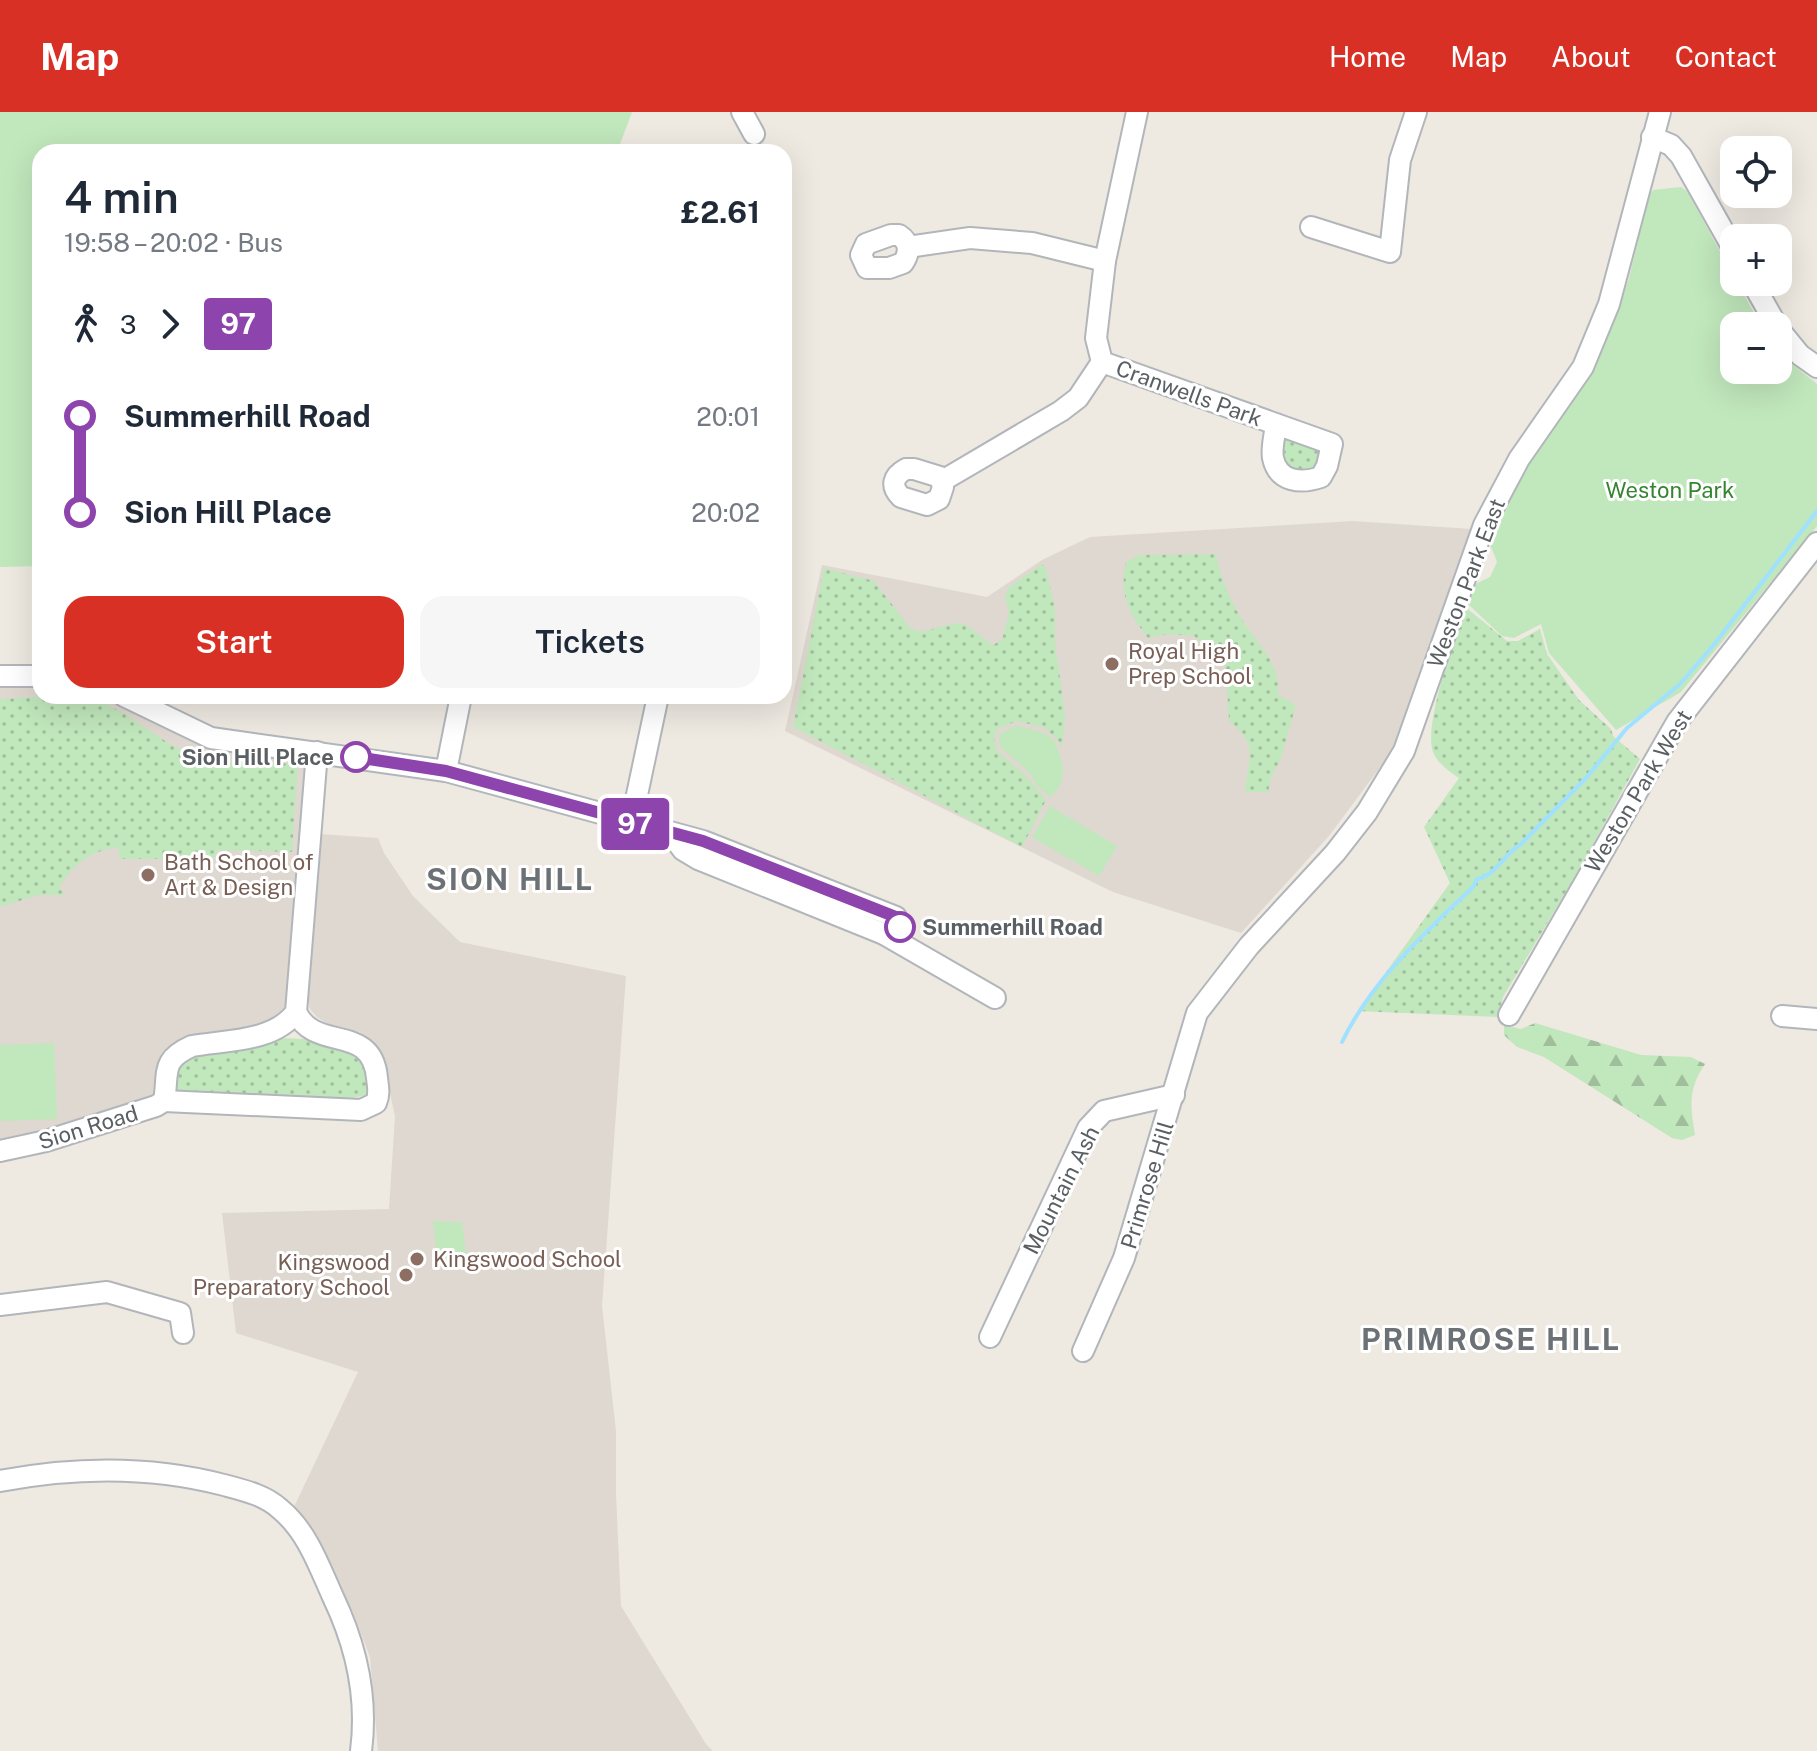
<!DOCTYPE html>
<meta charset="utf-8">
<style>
:root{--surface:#fff;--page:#f6f6f7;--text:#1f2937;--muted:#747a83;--accent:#d93025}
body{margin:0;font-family:"Public Sans",sans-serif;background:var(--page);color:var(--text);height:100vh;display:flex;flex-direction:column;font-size:30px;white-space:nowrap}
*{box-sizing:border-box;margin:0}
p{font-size:26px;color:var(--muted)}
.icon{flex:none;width:44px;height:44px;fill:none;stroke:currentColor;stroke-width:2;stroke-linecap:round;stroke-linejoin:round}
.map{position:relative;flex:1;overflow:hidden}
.details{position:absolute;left:32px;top:32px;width:760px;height:560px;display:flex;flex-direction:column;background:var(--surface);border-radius:24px;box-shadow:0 8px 32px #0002}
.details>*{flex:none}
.badge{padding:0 16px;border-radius:6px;font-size:28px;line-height:52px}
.controls{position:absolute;left:1720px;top:24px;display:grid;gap:16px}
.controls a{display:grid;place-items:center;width:72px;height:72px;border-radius:16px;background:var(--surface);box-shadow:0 8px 32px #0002;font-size:40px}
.map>.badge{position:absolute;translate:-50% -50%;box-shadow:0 0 0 4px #fff}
.legs{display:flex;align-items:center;gap:12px;height:88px;padding:0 32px;font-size:26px}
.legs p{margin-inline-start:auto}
.headline{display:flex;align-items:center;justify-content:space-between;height:136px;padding:0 32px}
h1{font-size:44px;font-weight:600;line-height:60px}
.primary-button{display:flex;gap:16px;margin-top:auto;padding:16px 32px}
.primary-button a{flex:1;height:92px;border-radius:24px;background:var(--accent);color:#fff;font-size:32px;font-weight:600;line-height:92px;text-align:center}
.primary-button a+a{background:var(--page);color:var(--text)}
ul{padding:0 32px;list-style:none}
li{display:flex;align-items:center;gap:28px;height:96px;font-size:30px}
li i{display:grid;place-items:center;width:12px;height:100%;margin:0 10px;background:currentColor}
li i::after{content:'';width:20px;height:20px;margin:-10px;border:6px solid;border-radius:50%;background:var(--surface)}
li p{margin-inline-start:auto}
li:first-child i{background:linear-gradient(#0000 50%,currentColor 0)}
li:last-child i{background:linear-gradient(currentColor 50%,#0000 0)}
header{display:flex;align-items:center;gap:48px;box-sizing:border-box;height:112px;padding:0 40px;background:var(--accent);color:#fff}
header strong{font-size:38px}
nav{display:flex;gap:44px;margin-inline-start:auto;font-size:28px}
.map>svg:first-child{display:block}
.education{fill:#ded8d0}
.grass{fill:url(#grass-dots)}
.forest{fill:url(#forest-firs)}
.park{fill:#c1e7bc}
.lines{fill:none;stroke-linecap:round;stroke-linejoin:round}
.stream{stroke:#a0e1ff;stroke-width:4}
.minor-casing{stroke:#b2b6ba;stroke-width:24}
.minor{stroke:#fff;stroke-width:20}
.line-1-casing{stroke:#fff;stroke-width:18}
.line-1{stroke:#8e44ad;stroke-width:12}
.education-dot{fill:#8d6e63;stroke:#fff;stroke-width:3}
.stop-1-dot{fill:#fff;stroke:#8e44ad;stroke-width:4}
.labels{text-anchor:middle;stroke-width:6;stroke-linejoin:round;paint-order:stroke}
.street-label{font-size:22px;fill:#5a5f63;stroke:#fff}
.park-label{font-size:22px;fill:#368430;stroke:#fff}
.education-label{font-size:22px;fill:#785e54;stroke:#fff;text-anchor:start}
.stop-label{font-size:22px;font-weight:bold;fill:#5a5f63;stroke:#fff;text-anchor:end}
.district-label{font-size:30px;font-weight:bold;letter-spacing:2px;fill:#6b7175;stroke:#fff}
</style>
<header>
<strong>Map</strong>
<nav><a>Home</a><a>Map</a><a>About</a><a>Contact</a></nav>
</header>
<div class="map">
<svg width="1817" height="1639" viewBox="0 0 1817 1639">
<defs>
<pattern id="grass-dots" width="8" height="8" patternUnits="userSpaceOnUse" patternTransform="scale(2)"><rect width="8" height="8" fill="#c1e7bc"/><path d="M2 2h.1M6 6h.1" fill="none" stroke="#a0be9c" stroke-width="1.8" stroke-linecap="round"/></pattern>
<pattern id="forest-firs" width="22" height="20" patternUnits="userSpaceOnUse" patternTransform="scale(2)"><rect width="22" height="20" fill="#c1e7bc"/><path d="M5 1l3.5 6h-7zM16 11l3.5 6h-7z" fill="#a0be9c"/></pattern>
</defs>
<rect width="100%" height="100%" fill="#eee9e1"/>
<g class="education">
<polygon points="1353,409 1471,417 1396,634 1329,724 1241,821 1113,780 785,619 822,453 987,485 1042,448 1090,425"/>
<polygon points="0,569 40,570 40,584 109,584 183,622 305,645 287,881 285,899 276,910 182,928 166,940 158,954 158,979 155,985 106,1005 0,1031"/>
<polygon points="319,722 378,726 384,741 413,784 460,830 626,864 602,1194 616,1319 616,1382 621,1494 706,1632 713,1639 378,1639 370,1545 353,1500 314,1421 294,1395 358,1260 236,1221 222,1101 389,1097 395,1004 381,941 372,929 362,921 328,912 317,905 310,897 308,888"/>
</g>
<g class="grass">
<polygon points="1280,320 1326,336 1317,361 1283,356"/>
<path d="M1216,442C1220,464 1230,487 1241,506C1258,534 1280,548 1278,583L1296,593L1281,646L1271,666L1268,680H1245C1248,644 1260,635 1229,609L1226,556L1213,540L1194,524L1167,522L1148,526C1128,499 1119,483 1126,450L1140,443Z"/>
<polygon points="1042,452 1046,456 1055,497 1055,530 1065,603 1062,636 1055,624 1050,622 1046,616 1017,609 997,617 994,626 997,639 1024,662 1046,688 1022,735 793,615 824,456 874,469 910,516 921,520 956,511 966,513 993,533 1002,528 1009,501 1005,485 1008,476"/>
<path d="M1464,494L1507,529H1518L1540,517L1547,542L1579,588L1611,617L1613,624L1640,647L1576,763L1503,885L1498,905L1358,899L1450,771L1424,715L1459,666C1450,660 1437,651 1433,640C1423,613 1456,525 1464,494Z"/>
<path d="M55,584C70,584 84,584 98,589C132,601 159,631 194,643C226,654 265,650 298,652L292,740L218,738L213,747H120L118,735C92,738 72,753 59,776L66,783H38L0,795V587Z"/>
<path d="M283,926C310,927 337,929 361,941L371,979L366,983L342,988L174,978L177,952L196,938Z"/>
</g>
<path class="forest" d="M1535,911L1641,943L1691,945L1705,952C1688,977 1690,994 1695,1023L1682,1028L1672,1026L1544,945L1517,935L1504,923V913L1521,917Z"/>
<g class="park">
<polygon points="0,0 632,0 617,40 40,40 40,454 0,455"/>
<polygon points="1681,75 1687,79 1734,165 1734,170 1737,170 1761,214 1734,214 1734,258 1778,258 1778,241 1817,272 1817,414 1681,580 1616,618 1549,541 1541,512 1514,526 1502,524 1468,492 1471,474 1490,465 1497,450 1490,432 1491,417 1616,199 1629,167 1648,86 1653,78"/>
<path d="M1017,613C1028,618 1043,619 1052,626C1056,630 1056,634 1058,638C1065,654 1066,674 1050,685L1036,673L1030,661L1000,635L999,623Z"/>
<polygon points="1050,694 1117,734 1099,764 1032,725"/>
<polygon points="54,931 57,1007 0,1009 0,933"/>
<polygon points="433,1109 462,1110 467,1149 438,1153"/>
</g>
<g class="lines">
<path class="stream" d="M1342,930C1372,868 1424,822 1473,775L1477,767C1495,764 1505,741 1521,732L1586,666L1627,616L1680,572L1712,535L1817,399"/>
<defs>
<g id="minor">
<polyline points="742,0 754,22"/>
<path d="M1137,0L1105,149L1096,226L1102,250L1332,332L1327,354L1321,365C1301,372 1278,370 1273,346C1271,336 1275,323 1276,312"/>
<polyline points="1652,25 1671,33 1681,44 1734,138"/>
<polyline points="1311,115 1390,140 1400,48 1416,0"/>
<path d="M891,123H899C910,130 910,141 903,151L889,156H867L861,143L866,132Z"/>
<polyline points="908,135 970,126 1032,131 1105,149"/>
<polyline points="1752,170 1777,214"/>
<polyline points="1778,216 1800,243 1817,255"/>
<path d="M906,357H914L940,365L943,375L939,387L927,393L901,385C890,374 893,364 906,357Z"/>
<polyline points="942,369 1061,299 1078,286 1102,250"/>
<polyline points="0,564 40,564"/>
<polyline points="124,584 211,626 446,659 703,729 896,805 900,815 891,821 884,822 698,747 683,738 671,722"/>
<polyline points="446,659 461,584"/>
<polyline points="631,711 658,584"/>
<polyline points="884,822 995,886"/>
<polyline points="1509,903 1677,610 1817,431"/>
<polyline points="1782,904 1817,907"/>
<path d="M164,989L361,998L376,991C380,982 378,975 377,966C372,910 315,941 296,900"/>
<path d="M0,1039L46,1029L156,994L164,989C169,961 160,948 192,934C227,928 274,930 296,900L317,640"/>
<polyline points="0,1193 107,1180 180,1201 183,1221"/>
<polyline points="990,1225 1088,1016 1104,999 1174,983"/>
<polyline points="1083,1239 1124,1146 1197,901 1249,834 1335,741 1367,700 1404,639 1484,413 1519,347 1583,255 1609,192 1660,0"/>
<path d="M0,1369C74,1355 151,1354 224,1373C243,1378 265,1383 280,1397C307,1419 319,1454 333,1485C356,1533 368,1585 361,1639"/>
</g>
</defs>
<use href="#minor" class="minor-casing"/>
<use href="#minor" class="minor"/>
</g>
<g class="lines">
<defs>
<polyline id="line-1" points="356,645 446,659 703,729 896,805 900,815"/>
</defs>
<use href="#line-1" class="line-1-casing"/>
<use href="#line-1" class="line-1"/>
</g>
<g class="education-dot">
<circle cx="1112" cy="552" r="8"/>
<circle cx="148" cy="763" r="8"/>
<circle cx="417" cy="1147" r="8"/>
<circle cx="406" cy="1163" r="8"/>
</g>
<g class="stop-1-dot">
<circle cx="356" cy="645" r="14"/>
<circle cx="900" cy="815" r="14"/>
</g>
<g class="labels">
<g class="street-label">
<text transform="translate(1189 281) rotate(20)" y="8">Cranwells Park</text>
<text transform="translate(1466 471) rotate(-69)" y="8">Weston Park East</text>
<text transform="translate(1638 679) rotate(-59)" y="8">Weston Park West</text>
<text transform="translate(88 1015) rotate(-17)" y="8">Sion Road</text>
<text transform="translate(1147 1073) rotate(-73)" y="8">Primrose Hill</text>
<text transform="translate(1061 1078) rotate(-63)" y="8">Mountain Ash</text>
</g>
<g class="park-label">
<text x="1670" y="386">Weston Park</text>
</g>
<g class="education-label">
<text x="1128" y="547">Royal High<tspan x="1128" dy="25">Prep School</tspan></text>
<text x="164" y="758">Bath School of<tspan x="164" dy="25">Art &amp; Design</tspan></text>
<text x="433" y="1155">Kingswood School</text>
<text x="390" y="1158" text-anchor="end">Kingswood<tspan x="390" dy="25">Preparatory School</tspan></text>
</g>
<g class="stop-label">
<text x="334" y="653">Sion Hill Place</text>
<text x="922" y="823" text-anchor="start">Summerhill Road</text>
</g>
<g class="district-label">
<text x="510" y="778">SION HILL</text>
<text x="1491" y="1238">PRIMROSE HILL</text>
</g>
</g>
</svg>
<div class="controls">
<a><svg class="icon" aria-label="locate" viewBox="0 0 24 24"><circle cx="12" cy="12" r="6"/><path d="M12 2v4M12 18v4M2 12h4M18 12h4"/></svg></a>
<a>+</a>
<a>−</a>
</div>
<b class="badge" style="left:635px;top:712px;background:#8e44ad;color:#fff">97</b>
<section class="details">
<div class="headline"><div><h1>4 min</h1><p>19:58 – 20:02 · Bus</p></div><b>£2.61</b></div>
<div class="legs"><svg class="icon" aria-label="walk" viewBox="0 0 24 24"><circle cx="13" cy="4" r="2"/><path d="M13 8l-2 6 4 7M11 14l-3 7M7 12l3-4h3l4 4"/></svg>3<svg class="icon" aria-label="forward" viewBox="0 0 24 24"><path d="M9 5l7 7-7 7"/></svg><b class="badge" style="background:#8e44ad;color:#fff">97</b></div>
<ul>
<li><i style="color:#8e44ad"></i><b>Summerhill Road</b><p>20:01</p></li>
<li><i style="color:#8e44ad"></i><b>Sion Hill Place</b><p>20:02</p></li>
</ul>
<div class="primary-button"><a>Start</a><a>Tickets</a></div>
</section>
</div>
